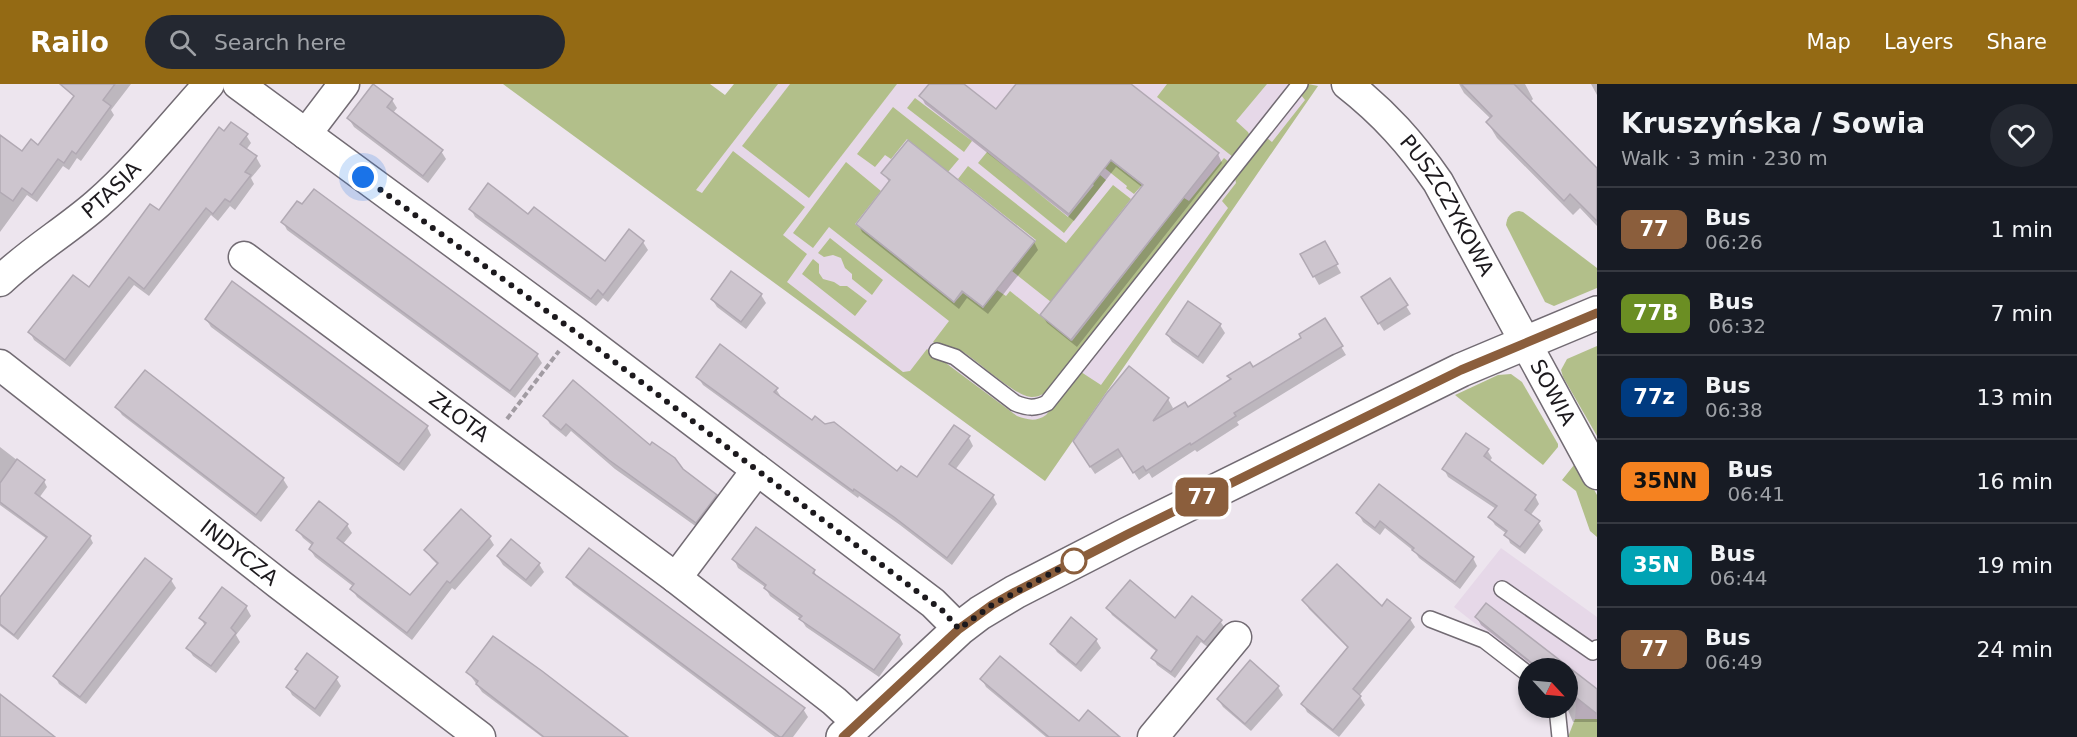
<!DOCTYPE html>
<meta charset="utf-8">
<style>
:root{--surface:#171b24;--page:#242831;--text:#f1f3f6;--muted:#9ea1a6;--line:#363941;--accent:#946a14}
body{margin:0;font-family:"DejaVu Sans",sans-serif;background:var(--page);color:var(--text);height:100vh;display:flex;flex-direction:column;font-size:22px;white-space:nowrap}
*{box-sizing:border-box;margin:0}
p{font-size:20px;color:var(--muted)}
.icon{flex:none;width:33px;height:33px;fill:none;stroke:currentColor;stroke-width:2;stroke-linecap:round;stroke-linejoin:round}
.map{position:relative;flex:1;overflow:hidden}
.sheet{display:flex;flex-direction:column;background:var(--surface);width:480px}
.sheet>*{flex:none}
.badge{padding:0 12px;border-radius:9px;font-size:21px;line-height:39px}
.needle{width:39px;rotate:116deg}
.controls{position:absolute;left:1518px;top:574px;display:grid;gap:12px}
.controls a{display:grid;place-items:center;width:60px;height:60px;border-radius:50%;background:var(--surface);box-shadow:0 3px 9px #0003;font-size:30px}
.you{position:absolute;width:30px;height:30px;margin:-15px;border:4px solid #fff;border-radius:50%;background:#1a73e8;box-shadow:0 0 0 9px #1a73e833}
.map>.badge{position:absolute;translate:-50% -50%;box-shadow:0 0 0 3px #fff}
.round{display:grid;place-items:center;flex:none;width:63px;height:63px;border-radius:32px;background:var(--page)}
.summary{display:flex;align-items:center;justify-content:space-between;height:102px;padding:0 24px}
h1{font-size:28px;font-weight:700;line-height:45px}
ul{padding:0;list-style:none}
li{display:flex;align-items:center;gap:18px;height:84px;padding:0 24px;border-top:2px solid var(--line)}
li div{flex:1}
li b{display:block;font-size:22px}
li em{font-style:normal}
li .badge{min-width:66px;font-weight:700;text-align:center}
header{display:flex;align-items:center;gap:36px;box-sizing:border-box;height:84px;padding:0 30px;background:var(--accent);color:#fff}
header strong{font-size:28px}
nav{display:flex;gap:33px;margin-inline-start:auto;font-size:21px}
.search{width:420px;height:54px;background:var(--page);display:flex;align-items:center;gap:15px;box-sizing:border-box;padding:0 21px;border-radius:33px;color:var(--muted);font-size:22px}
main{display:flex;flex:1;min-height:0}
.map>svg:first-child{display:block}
.built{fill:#e6d8e8}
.green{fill:#b2bf8a}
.shadow{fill:#0003}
.building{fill:#cdc5ce;stroke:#b1a9b3;stroke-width:1.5}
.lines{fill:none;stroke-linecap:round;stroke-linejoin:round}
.lane-casing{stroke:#726b73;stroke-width:18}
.street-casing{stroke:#726b73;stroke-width:33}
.secondary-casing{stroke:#726b73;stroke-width:36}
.path{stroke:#a19ba2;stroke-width:4;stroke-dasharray:6 3;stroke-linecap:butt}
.lane{stroke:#fff;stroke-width:15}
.street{stroke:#fff;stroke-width:30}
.secondary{stroke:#fff;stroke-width:33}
.line-casing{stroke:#fff;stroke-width:14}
.line{stroke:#8b5e3c;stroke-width:9}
.walk{stroke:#1c191d;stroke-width:6;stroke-dasharray:0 10.8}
.stop-dot{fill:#fff;stroke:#8b5e3c;stroke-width:3}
.labels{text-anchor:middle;stroke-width:4.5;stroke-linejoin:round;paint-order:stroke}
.street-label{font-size:21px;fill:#1c191d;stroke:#fff}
</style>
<header>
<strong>Railo</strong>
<div class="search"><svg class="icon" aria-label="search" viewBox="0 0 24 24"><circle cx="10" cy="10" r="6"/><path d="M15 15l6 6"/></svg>Search here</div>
<nav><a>Map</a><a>Layers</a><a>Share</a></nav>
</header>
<main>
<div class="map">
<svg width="1597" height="653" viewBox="0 0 1597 653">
<rect width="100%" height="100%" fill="#ede5ee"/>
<g class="built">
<polygon points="734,0 1308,0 1318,2 1045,397 649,107"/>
<polygon points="1501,464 1597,533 1597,635 1575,635 1576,619 1568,613 1568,585 1533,585 1454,523"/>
</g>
<g class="green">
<path d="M503,0H710L725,11L734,0H778L696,106L702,109L733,67L805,123L783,151L807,170L787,198L903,288L910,287L927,265L1017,332C1028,336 1036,338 1046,331L1081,288L1101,301L1228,124L1222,117L1236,99L1235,94L1264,55L1267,54L1272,58L1305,16L1301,11L1308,0L1318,2L1045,397Z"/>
<polygon points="790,0 897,0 809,114 742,62"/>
<polygon points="1167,0 1267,0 1236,37 1248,48 1250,52 1233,73 1157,13"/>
<polygon points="915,14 972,57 964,68 907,24"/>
<polygon points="893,23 959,75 948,88 907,55 891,75 885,71 875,83 857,70"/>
<polygon points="1076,50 1142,101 1134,110 1126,104 1127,102 1066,53"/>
<polygon points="1056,54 1106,96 1064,149 978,79 987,68 1068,133 1094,101 1038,55"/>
<path d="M1224,74L1229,78L1052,302C1047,308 1041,313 1032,313C1017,314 978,277 963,268C953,262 942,266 933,258L949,237L829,143L813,164L793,149L846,78L881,107L855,140L954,219L963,209L983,224L997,206L1006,212L1010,207L1072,257L1184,114L1189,117Z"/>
<polygon points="968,82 1066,159 1113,101 1131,115 1051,218 1012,187 1036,156 958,95"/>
<path d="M1519,127L1523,128L1597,184V204L1554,222L1545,218L1506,141C1507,133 1510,128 1519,127Z"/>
<polygon points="830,154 883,196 872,211 852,195 852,190 845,184 841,174 833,171 824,173 818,169"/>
<polygon points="813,175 819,180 819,189 823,195 834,198 840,202 847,202 867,217 855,232 802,190"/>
<polygon points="1597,262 1597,352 1563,293 1561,286 1567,275"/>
<polygon points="1511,290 1522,298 1558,360 1558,363 1543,381 1455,311 1498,291"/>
<polygon points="1574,381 1581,382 1597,411 1597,453 1590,447 1576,407 1562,396"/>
<polygon points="1575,635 1597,635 1597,653 1568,653"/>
</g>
<g class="shadow">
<polygon points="77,0 131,0 111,26 114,31 81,77 77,74 69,86 63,82 37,118 27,111 0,148 0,68 23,69 39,63 75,13"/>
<polygon points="931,0 962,0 996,27 1018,0 1128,0 1218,70 1222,79 1077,263 1047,239 1042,231 1143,104 1116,83 1074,137 925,20 921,12"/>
<polygon points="1459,0 1525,0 1533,15 1530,18 1597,86 1597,142 1580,124 1573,131 1497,54 1488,39 1491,35 1464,9"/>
<polygon points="1591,0 1597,0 1597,11"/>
<polygon points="392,16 397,24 392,30 441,67 446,75 428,99 354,43 349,35"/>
<polygon points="224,49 246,51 251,59 246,66 256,73 261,82 251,94 254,100 235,126 230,122 218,137 211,131 149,212 134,201 70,283 34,256 30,248 89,205 159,128"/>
<polygon points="883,89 1034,158 1038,166 988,230 967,214 959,225 862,148 858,140 890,99"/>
<polygon points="471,125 528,132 605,179 629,148 643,158 648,166 608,218 603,214 596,222 475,133"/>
<polygon points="283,138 537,271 542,279 515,314 287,146"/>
<polygon points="1324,159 1341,189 1319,201 1302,171"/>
<polygon points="731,189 761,211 766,219 746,245 717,223 712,215"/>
<polygon points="1368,222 1406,222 1411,230 1384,247"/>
<polygon points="206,235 427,343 431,351 404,387 211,243"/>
<polygon points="1325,236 1346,271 1237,338 1239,341 1197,368 1195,366 1152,394 1149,389 1139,396 1123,372 1095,390 1079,366 1129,284 1168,315 1173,324 1168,330 1187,325 1231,297 1229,293 1252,285 1303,255"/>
<polygon points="1220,241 1225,249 1203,280 1172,258 1167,250"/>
<polygon points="698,293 776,305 781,313 780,314 812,338 897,389 917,395 969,354 973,362 955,386 993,412 997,420 952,481 900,441 859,412 858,414 703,301"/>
<polygon points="117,323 283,395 288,403 261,438 122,331"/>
<polygon points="545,332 651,363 715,412 720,420 701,446 615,385 571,347 566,353 550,340"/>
<polygon points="0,363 44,397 47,403 39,414 90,453 93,459 18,556 0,542 0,515 47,455 0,421"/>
<polygon points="1487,366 1492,374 1489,378 1535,412 1539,420 1530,432 1538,438 1543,446 1525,470 1510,459 1507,450 1495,441 1490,433 1496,425 1448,393 1444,385"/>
<polygon points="1379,402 1473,474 1477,482 1460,505 1419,474 1415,468 1385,444 1380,451 1363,438 1358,429"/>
<polygon points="347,441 352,449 342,461 410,513 438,481 431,474 426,466 489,453 494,461 455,506 452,504 412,556 357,513 352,505 354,503 315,473 310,465 313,462 303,454 298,446"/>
<polygon points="498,473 539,480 544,488 531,503 503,481"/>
<polygon points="734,475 814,487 818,495 899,552 903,560 879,593 806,543 801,535 770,512 765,503 738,484"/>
<polygon points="145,476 171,496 176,504 86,620 59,600 55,592"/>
<polygon points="568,493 803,625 808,633 793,653 775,653 573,501"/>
<polygon points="222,506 246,523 251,532 236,551 240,558 216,589 193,572 188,564 205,542 201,534"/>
<polygon points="1304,516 1382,525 1410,535 1415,543 1358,613 1360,613 1365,621 1339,653 1307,628 1303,620 1349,565 1309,525"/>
<polygon points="1487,521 1597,607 1597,638 1573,638 1567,624 1568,615 1574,615 1568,610 1568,585 1537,585 1481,541 1477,534"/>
<polygon points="1108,524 1175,536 1220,537 1225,544 1209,564 1201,558 1175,594 1157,581 1153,574 1157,568 1112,531"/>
<polygon points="1096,556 1101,564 1081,588 1057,568 1052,560"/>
<polygon points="299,588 336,594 341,602 320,633 292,611 288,603"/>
<polygon points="468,588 625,653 542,653 482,608"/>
<polygon points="982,595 1079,639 1116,653 1046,653 986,603"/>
<polygon points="1278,603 1283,611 1251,647 1223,623 1218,615"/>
</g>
<g class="building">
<polygon points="60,0 115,0 103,16 111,22 76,70 72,67 64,79 58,75 32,111 22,104 13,117 0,108 0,51 22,67 31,55 38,61 74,12"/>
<polygon points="373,0 393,15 387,23 443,66 423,92 347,34"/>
<polygon points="929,0 964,0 996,25 1016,0 1131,0 1219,69 1071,256 1040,231 1143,101 1111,76 1069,130 919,12"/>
<polygon points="1461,0 1514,0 1597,84 1597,137 1570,110 1564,117 1486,38 1492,32"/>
<polygon points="231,38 248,50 240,60 257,72 245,88 251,91 230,118 225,115 213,130 206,124 144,205 129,193 65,276 28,248 73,191 89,203 150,120 159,126 219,43 224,47"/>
<polygon points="908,56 1035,157 983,223 962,207 954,218 856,140 890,96 881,89"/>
<polygon points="488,99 528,130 534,123 605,177 629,145 644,157 603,211 598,206 591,215 469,125"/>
<polygon points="314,105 538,270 510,307 281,138 297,117 302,120"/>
<polygon points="1325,157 1338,180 1313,193 1300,170"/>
<polygon points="731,187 762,210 741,238 711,215"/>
<polygon points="1390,194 1408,221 1378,240 1361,213"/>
<polygon points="232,197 428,342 399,380 205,235"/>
<polygon points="1188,217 1221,240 1198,273 1166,250"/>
<polygon points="1325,234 1343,262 1234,329 1236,332 1191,361 1190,359 1146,387 1143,382 1133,389 1118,365 1090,383 1073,357 1106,310 1129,282 1169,314 1153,337 1185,318 1188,323 1231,295 1227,292 1250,278 1253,283 1301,254 1299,250"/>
<polygon points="720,260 778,304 774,308 812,336 815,332 825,340 834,338 897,387 901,382 917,393 954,341 970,352 949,380 994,411 947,474 894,433 854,405 853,407 696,293"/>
<polygon points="145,286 284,394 256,431 115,323"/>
<polygon points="573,296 650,361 652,358 675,374 683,385 717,411 696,439 609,376 566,340 561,346 543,332"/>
<polygon points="1466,349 1489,365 1484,372 1536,411 1525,426 1540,437 1520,463 1504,451 1507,447 1488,433 1497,422 1442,385"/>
<polygon points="17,375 45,396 35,409 91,452 14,551 0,540 0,513 47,453 0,418 0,399"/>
<polygon points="1379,400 1474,473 1455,498 1412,466 1414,464 1380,437 1375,444 1356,429"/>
<polygon points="319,417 348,440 337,454 410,511 438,479 424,466 461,425 491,452 450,499 447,497 407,549 350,505 354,500 309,465 313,459 296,446"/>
<polygon points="756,443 815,486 813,489 900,551 874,586 799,535 802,532 764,504 766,501 732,475"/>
<polygon points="511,455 540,479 526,496 497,472"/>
<polygon points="589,464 805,624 782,653 780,653 566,493"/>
<polygon points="145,474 172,495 80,613 53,592"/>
<polygon points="1337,480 1382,522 1387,515 1411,534 1353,605 1361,612 1333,646 1301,620 1348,563 1302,516"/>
<polygon points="1130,496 1175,534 1192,512 1222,536 1204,558 1197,552 1171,588 1151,574 1157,566 1106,524"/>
<polygon points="222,503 247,522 231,544 236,549 211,582 186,564 206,539 199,534"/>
<polygon points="1486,519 1597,605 1597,630 1568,607 1568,585 1539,585 1475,533"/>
<polygon points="1071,533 1097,555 1076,581 1050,560"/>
<polygon points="493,552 542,587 628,653 544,653 476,600 478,597 466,588"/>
<polygon points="307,569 338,593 315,625 286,603 298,587 295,585"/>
<polygon points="1000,572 1079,637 1088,626 1120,653 1049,653 980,595"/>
<polygon points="1250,576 1279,602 1245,640 1217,615"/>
<polygon points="0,610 55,653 0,653"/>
</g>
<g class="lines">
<defs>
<g id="lane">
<path d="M937,267L955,273L1015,319C1027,324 1035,325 1047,319L1300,0"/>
<polyline points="1502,505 1593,568 1597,564"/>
<polyline points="1430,535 1484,556 1528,590"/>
<polyline points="1557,624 1560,653"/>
</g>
<g id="street">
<polyline points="238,0 574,247 933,519 959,545"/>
<path id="s1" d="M1347,0C1384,29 1411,59 1438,98L1597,390"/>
<polyline points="306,50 344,0"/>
<path id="s2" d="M244,173L676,494L834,617L858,639"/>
<path id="s3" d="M0,197C30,168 66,147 97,120C138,84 173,40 209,0"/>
<path id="s4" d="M0,281L279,500L480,653"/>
<polyline points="676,494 757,386"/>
<polyline points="1153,653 1236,553"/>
</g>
<polyline id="secondary" points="843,653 959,545 980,529 1015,508 1128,450 1461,286 1597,229"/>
</defs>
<use href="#lane" class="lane-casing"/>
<use href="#street" class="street-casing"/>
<use href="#secondary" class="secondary-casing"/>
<polyline class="path" points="507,335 559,267"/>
<use href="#lane" class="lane"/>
<use href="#street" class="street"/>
<use href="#secondary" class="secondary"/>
</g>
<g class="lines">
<defs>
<polyline id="line" points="843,653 959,545 992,521 1015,508 1128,450 1461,286 1597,229"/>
</defs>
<use href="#line" class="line-casing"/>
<use href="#line" class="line"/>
<polyline class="walk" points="363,93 574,247 915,506 942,526 959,545 992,521 1074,477"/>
</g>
<circle class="stop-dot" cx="1074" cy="477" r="12"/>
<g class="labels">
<g class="street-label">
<text dy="7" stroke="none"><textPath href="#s3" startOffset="144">PTASIA</textPath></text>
<text dy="7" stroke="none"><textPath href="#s1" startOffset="159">PUSZCZYKOWA</textPath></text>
<text dy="7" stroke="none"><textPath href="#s1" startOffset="374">SOWIA</textPath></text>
<text dy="7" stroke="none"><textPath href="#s2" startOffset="268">ZŁOTA</textPath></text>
<text dy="7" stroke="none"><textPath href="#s4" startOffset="304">INDYCZA</textPath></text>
</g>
</g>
</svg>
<div class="controls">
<a><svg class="needle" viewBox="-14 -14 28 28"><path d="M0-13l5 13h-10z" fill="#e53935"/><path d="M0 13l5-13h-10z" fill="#9ea1a6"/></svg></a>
</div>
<div class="you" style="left:363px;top:93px"></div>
<b class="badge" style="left:1202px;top:413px;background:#8b5e3c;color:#fff">77</b>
</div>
<section class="sheet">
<div class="summary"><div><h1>Kruszyńska / Sowia</h1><p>Walk · 3 min · 230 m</p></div><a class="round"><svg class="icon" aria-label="heart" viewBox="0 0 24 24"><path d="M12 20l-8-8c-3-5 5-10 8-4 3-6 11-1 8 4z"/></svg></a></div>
<ul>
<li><span class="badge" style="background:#8b5e3c;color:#fff">77</span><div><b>Bus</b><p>06:26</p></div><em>1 min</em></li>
<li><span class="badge" style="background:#6b8e23;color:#fff">77B</span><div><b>Bus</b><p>06:32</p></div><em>7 min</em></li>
<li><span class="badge" style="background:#003b80;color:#fff">77z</span><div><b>Bus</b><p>06:38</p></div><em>13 min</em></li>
<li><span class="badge" style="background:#f58220;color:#111">35NN</span><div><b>Bus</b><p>06:41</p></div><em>16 min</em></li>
<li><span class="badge" style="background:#00a3b4;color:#fff">35N</span><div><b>Bus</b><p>06:44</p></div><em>19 min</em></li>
<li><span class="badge" style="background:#8b5e3c;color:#fff">77</span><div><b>Bus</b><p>06:49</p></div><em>24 min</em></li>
</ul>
</section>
</main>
